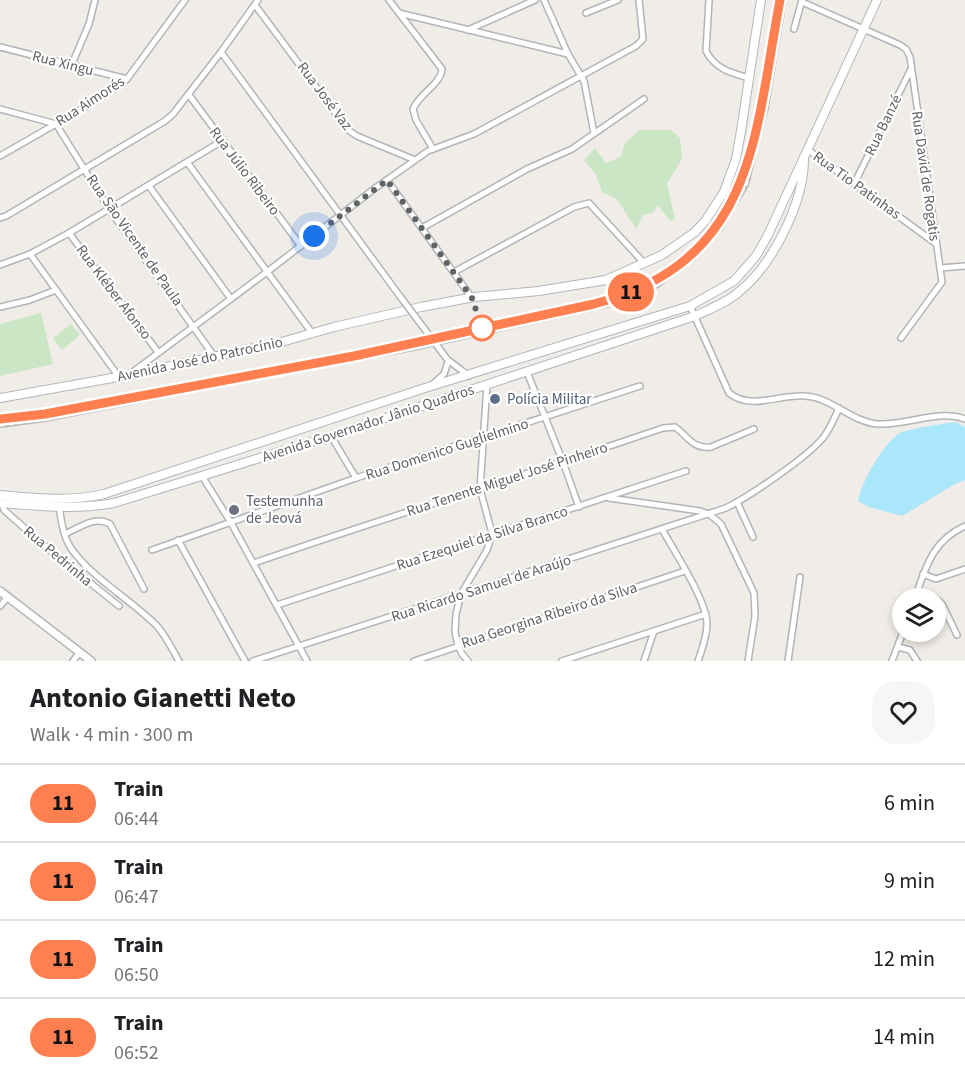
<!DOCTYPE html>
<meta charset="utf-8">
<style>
:root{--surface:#fff;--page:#f6f6f6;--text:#202124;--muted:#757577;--line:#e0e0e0}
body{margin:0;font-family:"Source Sans 3",sans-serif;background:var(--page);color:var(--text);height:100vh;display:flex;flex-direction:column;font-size:22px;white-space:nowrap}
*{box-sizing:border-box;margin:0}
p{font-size:20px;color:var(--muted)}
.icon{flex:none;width:33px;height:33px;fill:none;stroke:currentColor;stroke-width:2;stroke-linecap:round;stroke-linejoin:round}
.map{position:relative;height:661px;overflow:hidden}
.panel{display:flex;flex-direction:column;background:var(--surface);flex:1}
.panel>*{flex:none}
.badge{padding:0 12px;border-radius:20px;font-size:21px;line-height:39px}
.tools{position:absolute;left:892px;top:588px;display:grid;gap:12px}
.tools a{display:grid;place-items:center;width:54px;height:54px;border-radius:50%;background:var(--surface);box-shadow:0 3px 9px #0003;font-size:30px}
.you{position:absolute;width:30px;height:30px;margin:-15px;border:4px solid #fff;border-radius:50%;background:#1a73e8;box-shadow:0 0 0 9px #1a73e833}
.map>.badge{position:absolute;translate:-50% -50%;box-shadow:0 0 0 3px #fff}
.round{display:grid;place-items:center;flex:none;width:63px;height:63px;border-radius:24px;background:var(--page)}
.summary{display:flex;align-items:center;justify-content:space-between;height:102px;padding:0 30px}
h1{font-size:28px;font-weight:700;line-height:45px}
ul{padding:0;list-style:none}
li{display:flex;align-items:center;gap:18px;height:78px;padding:0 30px;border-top:2px solid var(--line)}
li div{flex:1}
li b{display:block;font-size:22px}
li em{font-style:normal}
li .badge{min-width:66px;font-weight:700;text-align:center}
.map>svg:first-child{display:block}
.green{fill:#cbe6c5}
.water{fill:#abe7fb}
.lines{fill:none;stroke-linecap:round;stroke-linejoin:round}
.minor-casing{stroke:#b2b5b8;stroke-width:8}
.tertiary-casing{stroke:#b2b5b8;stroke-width:10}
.secondary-casing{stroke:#b3b7bb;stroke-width:10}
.minor{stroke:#fff;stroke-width:5}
.tertiary{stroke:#fff;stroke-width:7}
.secondary{stroke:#fff;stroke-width:8}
.rail-casing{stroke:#b3b4b4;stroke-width:4}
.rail{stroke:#fff;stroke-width:1.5;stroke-dasharray:4.5;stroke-linecap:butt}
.minor-bridge-casing{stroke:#b2b5b8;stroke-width:8;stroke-linecap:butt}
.minor-bridge{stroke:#fff;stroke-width:5}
.line-casing{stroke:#fff;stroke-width:14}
.line{stroke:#ff7f50;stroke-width:9}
.walk{stroke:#5e6366;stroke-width:6;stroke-dasharray:0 10.8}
.stop-dot{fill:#fff;stroke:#ff7f50;stroke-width:3}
.service-dot{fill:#5c6f8a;stroke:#fff;stroke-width:2}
.worship-dot{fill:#6b7280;stroke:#fff;stroke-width:2}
.labels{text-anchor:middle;stroke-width:4.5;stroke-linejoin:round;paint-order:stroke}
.street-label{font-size:15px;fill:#5e6366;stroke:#fff}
.service-label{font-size:15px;fill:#4e5e75;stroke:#fff;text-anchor:start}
.worship-label{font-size:15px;fill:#5b616d;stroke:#fff;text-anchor:start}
</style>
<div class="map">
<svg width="965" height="661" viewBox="0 0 965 661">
<rect width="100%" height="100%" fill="#f0ece7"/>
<g class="green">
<polygon points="640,130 670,130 680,138 682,159 667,184 675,219 670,221 658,205 653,213 643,215 636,229 617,199 602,192 596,175 584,160 595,148 606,163 621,157 625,143"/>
<polygon points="41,313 53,364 0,376 0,324"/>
<polygon points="71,324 80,335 62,350 53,338"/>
</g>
<path class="water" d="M956,422L965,427V480L955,484L902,516L869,507L858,501C861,483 884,442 900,433C911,428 943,424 956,422Z"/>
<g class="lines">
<defs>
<g id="minor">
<path d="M389,0L442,69C441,84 419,94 413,109L416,120L433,149"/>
<polyline points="544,0 568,54"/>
<path d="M709,0L706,51C715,69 731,73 749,78"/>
<polyline points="802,2 900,45 906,49 910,57 942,282 901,338"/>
<polyline points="255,5 348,130 357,136 415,160"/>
<polyline points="399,13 568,54 584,81 594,133"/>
<polyline points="586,13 618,0"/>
<polyline points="794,29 802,0"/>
<polyline points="468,30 535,0"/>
<polyline points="0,47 127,79"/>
<polyline points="221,52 399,295"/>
<polyline points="72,64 89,24 95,0"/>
<polyline points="189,95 301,246"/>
<polyline points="0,109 56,124"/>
<polyline points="56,124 109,209 214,356"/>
<polyline points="807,149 935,243"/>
<polyline points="0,156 94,102 127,79 185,0"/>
<polyline points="187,162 312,333"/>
<polyline points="387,180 472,298"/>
<polyline points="855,182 911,69"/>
<polyline points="149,186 231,299"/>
<polyline points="0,218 6,216 165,121 173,114 221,52 258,0"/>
<polyline points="422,228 527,169 572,149 644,99"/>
<polyline points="69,233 158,352"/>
<polyline points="30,254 119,377"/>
<polyline points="0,265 30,254 69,233 222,141"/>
<polyline points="940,268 965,266"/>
<polyline points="454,272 574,207 589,203 644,263"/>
<path d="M690,306L729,393C752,411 778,394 805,396C831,397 851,422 878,424C906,426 937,409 965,419"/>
<polyline points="0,307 30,300 56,290"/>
<polyline points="448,360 469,376"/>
<polyline points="527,372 563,462 579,507"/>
<polyline points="130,374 267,272 374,189 428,151 474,134 636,46 643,39 639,0"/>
<polyline points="433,384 444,374 448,362"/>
<polyline points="331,436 356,478"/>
<polyline points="202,476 230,521 307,661"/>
<polyline points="609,498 700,511 709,514 721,524 754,593 755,616 748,661"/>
<polyline points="737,502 753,537"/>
<polyline points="2,503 4,510 53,553 119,606"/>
<path d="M59,506C61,518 62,532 68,543C83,572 133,601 157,626C166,636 172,649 179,661"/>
<path d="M662,529C674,551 707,601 707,624C707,637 702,649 698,661"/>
<path d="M65,534C79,528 95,515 110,524L144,589"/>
<polyline points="178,540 245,661"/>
<polyline points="152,550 356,478 640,386"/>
<path d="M254,563C389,516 527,475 663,428L675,427C688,436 692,449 711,447L754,429"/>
<polyline points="923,574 936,579 965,569"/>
<polyline points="916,596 932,598"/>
<path d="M915,598C926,567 932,541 965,526"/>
<polyline points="936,599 942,604 957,635"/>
<polyline points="277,605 686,471"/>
<polyline points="0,606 8,597"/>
<polyline points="898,647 910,650 917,661"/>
<polyline points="73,661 80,652"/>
<path d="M253,661L726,508C750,496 806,458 823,438C830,429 834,419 839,408"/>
<polyline points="414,661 685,571"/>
<polyline points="468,661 462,654 458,645 455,632 456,614 461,594 487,550 492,533 480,489 487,385"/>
<polyline points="562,661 706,614"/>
<polyline points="644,661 654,631"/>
<polyline points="788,661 800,577"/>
<polyline points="892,661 903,632"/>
</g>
<polyline id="tertiary" points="0,591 91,661"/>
<g id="secondary">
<polyline points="0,398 129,375 278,343 334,327 421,307 474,297 539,291 606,280 662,255 695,232 706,220 724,192 736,159 741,131 761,0"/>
<path d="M0,495C35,498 70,502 104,494L428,387L690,306L734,281L756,256L767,237L877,0"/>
<path d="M0,503C37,506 77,510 114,503L331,436L695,316C710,309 728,302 740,291C773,264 804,202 804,159"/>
</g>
</defs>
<use href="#minor" class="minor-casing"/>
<use href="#tertiary" class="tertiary-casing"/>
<use href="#secondary" class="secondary-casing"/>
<use href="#minor" class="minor"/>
<use href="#tertiary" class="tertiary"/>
<use href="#secondary" class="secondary"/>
<defs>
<polyline id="rail" points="0,426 46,420 282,373 414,349 620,303 655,288 693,260 721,229 747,185 767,108 785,0"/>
</defs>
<use href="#rail" class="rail-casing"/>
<use href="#rail" class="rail"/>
<defs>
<polyline id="minor-bridge" points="399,295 447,359"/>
</defs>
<use href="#minor-bridge" class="minor-bridge-casing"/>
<use href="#minor-bridge" class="minor-bridge"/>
</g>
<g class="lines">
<defs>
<path id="line" d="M0,419L45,414L354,356L594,304C756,261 754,137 780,0"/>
</defs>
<use href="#line" class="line-casing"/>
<use href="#line" class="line"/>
<polyline class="walk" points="314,236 387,180 472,298 482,328"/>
</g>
<circle class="stop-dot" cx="482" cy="328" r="12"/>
<circle class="service-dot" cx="495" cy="399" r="6"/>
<circle class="worship-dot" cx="234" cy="510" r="6"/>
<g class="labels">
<g class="street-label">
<text transform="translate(63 63) rotate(14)" y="5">Rua Xingu</text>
<text transform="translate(325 96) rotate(53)" y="5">Rua José Vaz</text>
<text transform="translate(90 101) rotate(-33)" y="5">Rua Aimorés</text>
<text transform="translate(883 125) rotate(-64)" y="5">Rua Banzé</text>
<text transform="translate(245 171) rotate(53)" y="5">Rua Júlio Ribeiro</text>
<text transform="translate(926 176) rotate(82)" y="5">Rua David de Rogatis</text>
<text transform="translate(857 185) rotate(36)" y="5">Rua Tio Patinhas</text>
<text transform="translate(135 240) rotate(55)" y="5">Rua São Vicente de Paula</text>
<text transform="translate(114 292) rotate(53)" y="5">Rua Kléber Afonso</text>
<text transform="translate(200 359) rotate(-12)" y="5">Avenida José do Patrocínio</text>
<text transform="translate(368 423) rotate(-18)" y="5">Avenida Governador Jânio Quadros</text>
<text transform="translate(447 449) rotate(-18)" y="5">Rua Domenico Guglielmino</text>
<text transform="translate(507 479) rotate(-18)" y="5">Rua Tenente Miguel José Pinheiro</text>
<text transform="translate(482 538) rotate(-18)" y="5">Rua Ezequiel da Silva Branco</text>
<text transform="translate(58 556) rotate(40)" y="5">Rua Pedrinha</text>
<text transform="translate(481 588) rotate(-18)" y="5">Rua Ricardo Samuel de Araújo</text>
<text transform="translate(549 615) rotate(-18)" y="5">Rua Georgina Ribeiro da Silva</text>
</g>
<g class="service-label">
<text x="507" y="404">Polícia Militar</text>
</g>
<g class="worship-label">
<text x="246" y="506">Testemunha<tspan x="246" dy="17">de Jeová</tspan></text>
</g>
</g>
</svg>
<div class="tools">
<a><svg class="icon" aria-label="layers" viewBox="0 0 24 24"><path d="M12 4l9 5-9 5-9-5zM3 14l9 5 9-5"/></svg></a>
</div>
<div class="you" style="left:314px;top:236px"></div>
<b class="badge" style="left:631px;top:292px;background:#ff7f50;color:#111">11</b>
</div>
<section class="panel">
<div class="summary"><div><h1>Antonio Gianetti Neto</h1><p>Walk · 4 min · 300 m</p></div><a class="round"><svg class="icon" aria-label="heart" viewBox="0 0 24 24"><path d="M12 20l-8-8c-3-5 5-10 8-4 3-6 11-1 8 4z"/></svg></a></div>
<ul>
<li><span class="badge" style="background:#ff7f50;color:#111">11</span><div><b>Train</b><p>06:44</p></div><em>6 min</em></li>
<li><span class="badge" style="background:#ff7f50;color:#111">11</span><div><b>Train</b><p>06:47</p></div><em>9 min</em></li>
<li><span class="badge" style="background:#ff7f50;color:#111">11</span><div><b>Train</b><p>06:50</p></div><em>12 min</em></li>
<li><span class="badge" style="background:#ff7f50;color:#111">11</span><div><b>Train</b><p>06:52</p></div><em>14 min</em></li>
</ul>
</section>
